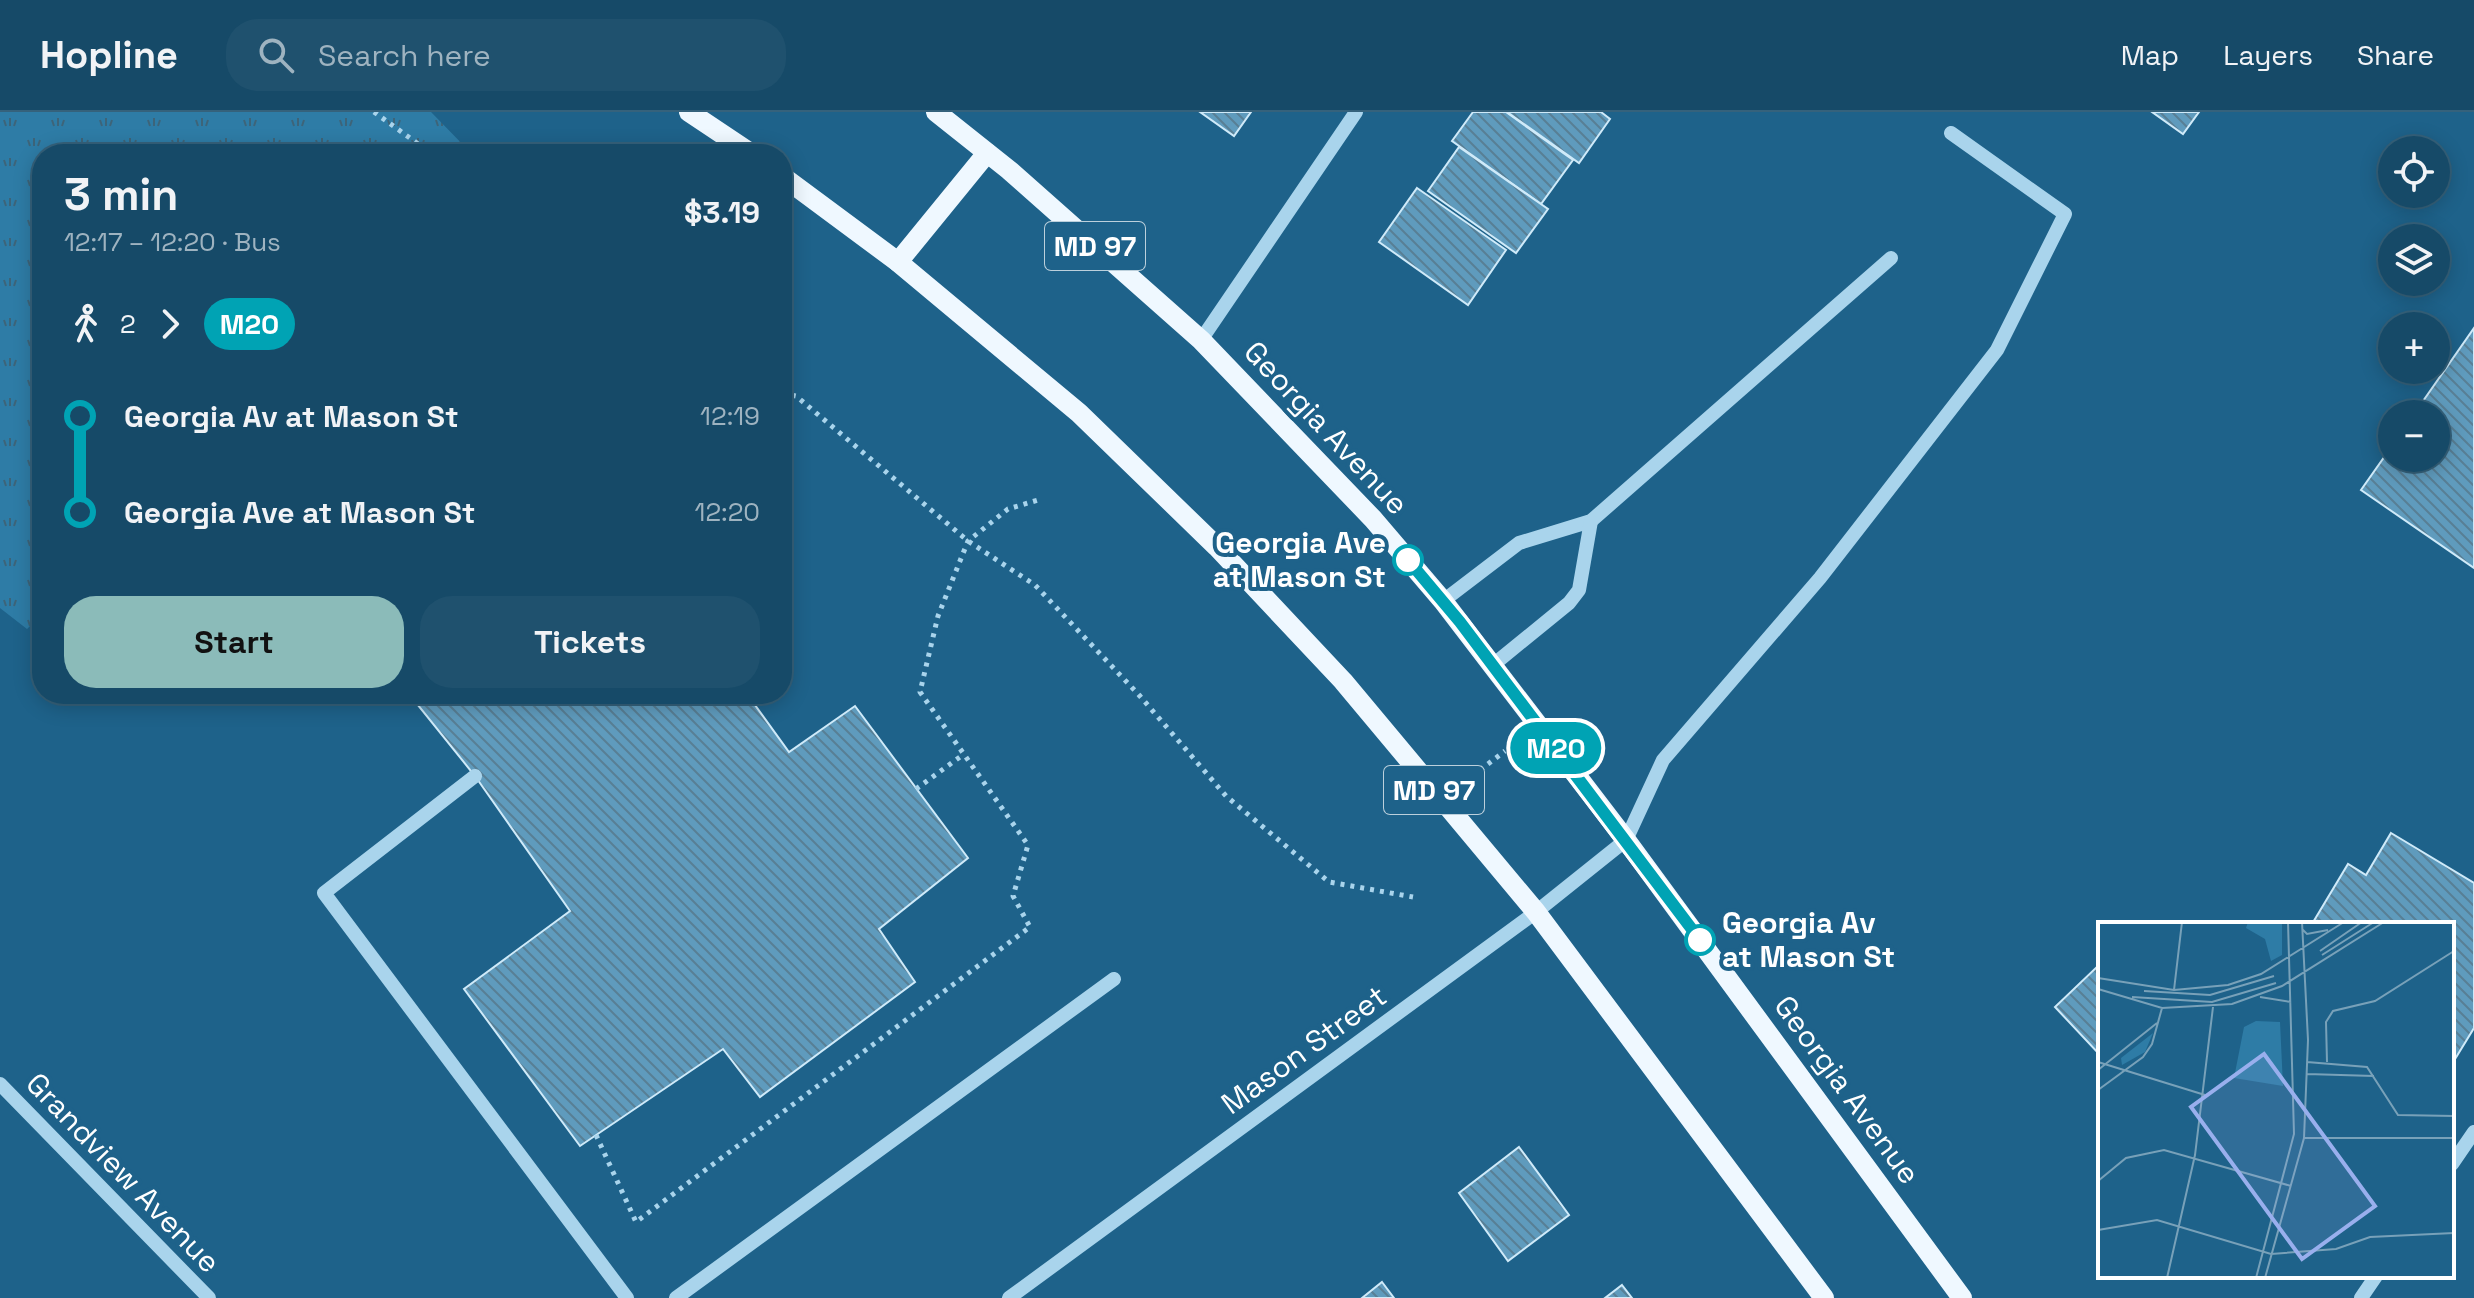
<!DOCTYPE html>
<meta charset="utf-8">
<style>
:root{--surface:#164a68;--page:#1f516e;--text:#f1f3f6;--muted:#9eb3c0;--line:#35627c;--accent:#8bbbb9}
body{margin:0;font-family:"Space Grotesk",sans-serif;background:var(--page);color:var(--text);height:100vh;display:flex;flex-direction:column;font-size:30px;white-space:nowrap}
*{box-sizing:border-box;margin:0}
p{font-size:26px;color:var(--muted)}
.icon{flex:none;width:44px;height:44px;fill:none;stroke:currentColor;stroke-width:2;stroke-linecap:round;stroke-linejoin:round}
.map{position:relative;flex:1;overflow:hidden}
.drawer{position:absolute;left:32px;top:32px;width:760px;height:560px;display:flex;flex-direction:column;background:var(--surface);border-radius:32px;box-shadow:0 4px 20px #0003,0 0 0 2px var(--line)}
.drawer>*{flex:none}
.badge{padding:0 16px;border-radius:26px;font-size:28px;line-height:52px}
.fabs{position:absolute;left:2378px;top:24px;display:grid;gap:16px}
.fabs a{display:grid;place-items:center;width:72px;height:72px;border-radius:50%;background:var(--surface);box-shadow:0 4px 20px #0003,0 0 0 2px var(--line);font-size:40px}
.map>.badge{position:absolute;translate:-50% -50%;box-shadow:0 0 0 4px #fff}
.legs{display:flex;align-items:center;gap:12px;height:88px;padding:0 32px;font-size:26px}
.legs p{margin-inline-start:auto}
.head{display:flex;align-items:center;justify-content:space-between;height:136px;padding:0 32px}
h1{font-size:44px;font-weight:700;line-height:60px}
.action{display:flex;gap:16px;margin-top:auto;padding:16px 32px}
.action a{flex:1;height:92px;border-radius:32px;background:var(--accent);color:#111;font-size:32px;font-weight:700;line-height:92px;text-align:center}
.action a+a{background:var(--page);color:var(--text)}
ul{padding:0 32px;list-style:none}
li{display:flex;align-items:center;gap:28px;height:96px;font-size:30px}
li i{display:grid;place-items:center;width:12px;height:100%;margin:0 10px;background:currentColor}
li i::after{content:'';width:20px;height:20px;margin:-10px;border:6px solid;border-radius:50%;background:var(--surface)}
li p{margin-inline-start:auto}
li:first-child i{background:linear-gradient(#0000 50%,currentColor 0)}
li:last-child i{background:linear-gradient(currentColor 50%,#0000 0)}
header{display:flex;align-items:center;gap:48px;box-sizing:border-box;height:112px;padding:0 40px;background:var(--surface);border-bottom:2px solid var(--line)}
header strong{font-size:38px}
nav{display:flex;gap:44px;margin-inline-start:auto;font-size:28px}
.search{width:560px;height:72px;background:var(--page);display:flex;align-items:center;gap:20px;box-sizing:border-box;padding:0 28px;border-radius:32px;color:var(--muted);font-size:30px}
.map>svg:first-child{display:block}
.grass{fill:url(#grass-tufts)}
.building{fill:url(#building-back-hatch);stroke:#cfeaf9;stroke-width:2}
.lines{fill:none;stroke-linecap:round;stroke-linejoin:round}
.path{stroke:#a9d4ec;stroke-width:5;stroke-dasharray:4 6;stroke-linecap:butt}
.minor{stroke:#a9d4ec;stroke-width:14}
.major{stroke:#eff8ff;stroke-width:20}
.line-1-casing{stroke:#fff;stroke-width:18}
.line-1{stroke:#00a3b4;stroke-width:12}
.stop-1-dot{fill:#fff;stroke:#00a3b4;stroke-width:4}
.labels{text-anchor:middle;stroke-width:8;stroke-linejoin:round;paint-order:stroke}
.shield{fill:#1e628a;stroke:#bcd0dc;stroke-width:2}
.shield-label{font-size:28px;font-weight:bold;fill:#fff}
.street-label{font-size:30px;fill:#fff;stroke:#1e628a}
.stop-label{font-size:30px;font-weight:bold;fill:#fff;stroke:#1e628a;text-anchor:end}
.inset-road{fill:none;stroke:#78a1b9;stroke-width:2}
.view{fill:#99afed;fill-opacity:0.15;stroke:#99afed;stroke-width:4}
.inset-edge{fill:none;stroke:#fff;stroke-width:4}
</style>
<header>
<strong>Hopline</strong>
<div class="search"><svg class="icon" aria-label="search" viewBox="0 0 24 24"><circle cx="10" cy="10" r="6"/><path d="M15 15l6 6"/></svg>Search here</div>
<nav><a>Map</a><a>Layers</a><a>Share</a></nav>
</header>
<div class="map">
<svg width="2474" height="1186" viewBox="0 0 2474 1186">
<defs>
<pattern id="grass-tufts" width="24" height="20" patternUnits="userSpaceOnUse" patternTransform="scale(2)"><rect width="24" height="20" fill="#2e7ca6"/><path d="M3 7l-1-3M5 7V3M7 7l1-3M15 17l-1-3M17 17v-4M19 17l1-3" fill="none" stroke="#3d6479"/></pattern>
<pattern id="building-back-hatch" width="6" height="6" patternUnits="userSpaceOnUse" patternTransform="scale(2)"><rect width="6" height="6" fill="#5f9bbd"/><path d="M-1 5l2 2M0 0l6 6M5-1l2 2" fill="none" stroke="#587f95"/></pattern>
</defs>
<rect width="100%" height="100%" fill="#1e628a"/>
<polygon class="grass" points="0,0 431,0 472,42 42,42 42,502 27,517 0,496"/>
<g class="building">
<polygon points="1200,0 1251,0 1234,24"/>
<polygon points="1473,0 1506,0 1573,48 1541,92 1452,29"/>
<polygon points="1507,0 1601,0 1610,7 1579,51"/>
<polygon points="2152,0 2199,0 2183,22"/>
<polygon points="1459,35 1548,97 1516,141 1428,79"/>
<polygon points="1417,76 1506,138 1468,193 1379,130"/>
<polygon points="2474,216 2474,456 2361,378 2392,334 2392,346 2436,346 2436,302 2414,302"/>
<polygon points="409,582 747,582 789,640 855,594 968,746 879,817 915,870 760,985 723,937 580,1034 464,877 570,799 475,664"/>
<polygon points="2391,721 2474,771 2474,916 2452,952 2452,812 2312,812 2348,752 2366,763"/>
<polygon points="2100,852 2100,943 2055,895"/>
<polygon points="1519,1035 1569,1103 1508,1149 1459,1081"/>
<polygon points="1382,1170 1394,1186 1362,1186"/>
<polygon points="1622,1173 1632,1186 1605,1186"/>
</g>
<g class="lines">
<g class="path">
<polyline points="374,0 432,42"/>
<polyline points="782,281 796,284 968,429 1035,473 1139,583 1226,684 1329,770 1413,785"/>
<polyline points="1480,658 1505,639"/>
<polyline points="916,677 964,642"/>
<polyline points="596,1023 636,1110 1030,815 1013,784 1028,733 920,580 938,504 968,429 1008,397 1038,388"/>
</g>
<g class="minor">
<polyline points="1201,228 1356,0"/>
<polyline points="1443,489 1519,431 1591,409 1891,146"/>
<polyline points="1493,553 1569,491 1579,478 1591,409"/>
<polyline points="475,664 324,781 627,1186"/>
<polyline points="0,972 209,1186"/>
<polyline points="2452,1052 2474,1020"/>
<polyline points="676,1186 1114,867"/>
<polyline points="1009,1186 1536,800 1626,728 1663,648 1820,466 1997,238 2065,102 1951,21"/>
<polyline points="2361,1186 2376,1164"/>
</g>
<g class="major">
<polyline points="689,0 752,42"/>
<polyline points="936,0 1009,58 1201,228 1373,407 1443,489 1626,728 1962,1186"/>
<polyline points="782,64 898,150 1079,301 1217,435 1343,569 1536,800 1824,1186"/>
<polyline points="898,150 987,41"/>
</g>
</g>
<g class="lines">
<defs>
<polyline id="line-1" points="1408,448 1460,510 1700,828"/>
</defs>
<use href="#line-1" class="line-1-casing"/>
<use href="#line-1" class="line-1"/>
</g>
<g class="stop-1-dot">
<circle cx="1408" cy="448" r="14"/>
<circle cx="1700" cy="828" r="14"/>
</g>
<g class="labels">
<g class="shield">
<rect x="1045" y="110" width="100" height="48" rx="6"/>
<rect x="1384" y="654" width="100" height="48" rx="6"/>
</g>
<g class="shield-label">
<text x="1095" y="144">MD 97</text>
<text x="1434" y="688">MD 97</text>
</g>
<g class="street-label">
<text transform="translate(1326 316) rotate(47)" y="10">Georgia Avenue</text>
<text transform="translate(1304 938) rotate(-36)" y="10">Mason Street</text>
<text transform="translate(1847 978) rotate(54)" y="10">Georgia Avenue</text>
<text transform="translate(123 1061) rotate(46)" y="10">Grandview Avenue</text>
</g>
<g class="stop-label">
<text x="1386" y="441">Georgia Ave<tspan x="1386" dy="34">at Mason St</tspan></text>
<text x="1722" y="821" text-anchor="start">Georgia Av<tspan x="1722" dy="34">at Mason St</tspan></text>
</g>
</g>
<g transform="translate(2098 810)">
<rect width="356" height="356" fill="#1e628a"/>
<path d="M158,99L182,100L185,164L136,156L146,105ZM55,111L47,130L24,143L23,136Z" fill="#2e7ca6"/>
<path d="M150,0H184V33L173,39L167,17L148,6Z" fill="#2e7ca6"/>
<path class="inset-road" d="M204,7L209,12L230,8M222,29L264,0M224,33L276,0M0,56L76,68L130,63L163,52L246,0M0,67L64,86L134,82L184,64L286,0M76,68L84,0M46,69L112,73L176,54M34,75L114,80L178,61M162,75L193,80M0,140L107,173M209,140L269,145L300,193L356,194M229,140L228,100L235,89L277,79L356,29M0,148L59,101M209,152L276,154M0,168L45,135L54,122L64,86M206,216H356M0,259L28,236L66,228L193,264M0,308L59,298L173,332L238,327L272,315L356,311M69,356L97,233L115,85M158,356L196,212L190,0M167,356L206,216L210,118L204,0"/>
<path class="view" d="M166,132L277,284L204,337L93,185Z"/>
<rect width="356" height="356" class="inset-edge"/>
</g>
</svg>
<div class="fabs">
<a><svg class="icon" aria-label="locate" viewBox="0 0 24 24"><circle cx="12" cy="12" r="6"/><path d="M12 2v4M12 18v4M2 12h4M18 12h4"/></svg></a>
<a><svg class="icon" aria-label="layers" viewBox="0 0 24 24"><path d="M12 4l9 5-9 5-9-5zM3 14l9 5 9-5"/></svg></a>
<a>+</a>
<a>−</a>
</div>
<b class="badge" style="left:1556px;top:636px;background:#00a3b4;color:#fff">M20</b>
<section class="drawer">
<div class="head"><div><h1>3 min</h1><p>12:17 – 12:20 · Bus</p></div><b>$3.19</b></div>
<div class="legs"><svg class="icon" aria-label="walk" viewBox="0 0 24 24"><circle cx="13" cy="4" r="2"/><path d="M13 8l-2 6 4 7M11 14l-3 7M7 12l3-4h3l4 4"/></svg>2<svg class="icon" aria-label="forward" viewBox="0 0 24 24"><path d="M9 5l7 7-7 7"/></svg><b class="badge" style="background:#00a3b4;color:#fff">M20</b></div>
<ul>
<li><i style="color:#00a3b4"></i><b>Georgia Av at Mason St</b><p>12:19</p></li>
<li><i style="color:#00a3b4"></i><b>Georgia Ave at Mason St</b><p>12:20</p></li>
</ul>
<div class="action"><a>Start</a><a>Tickets</a></div>
</section>
</div>
